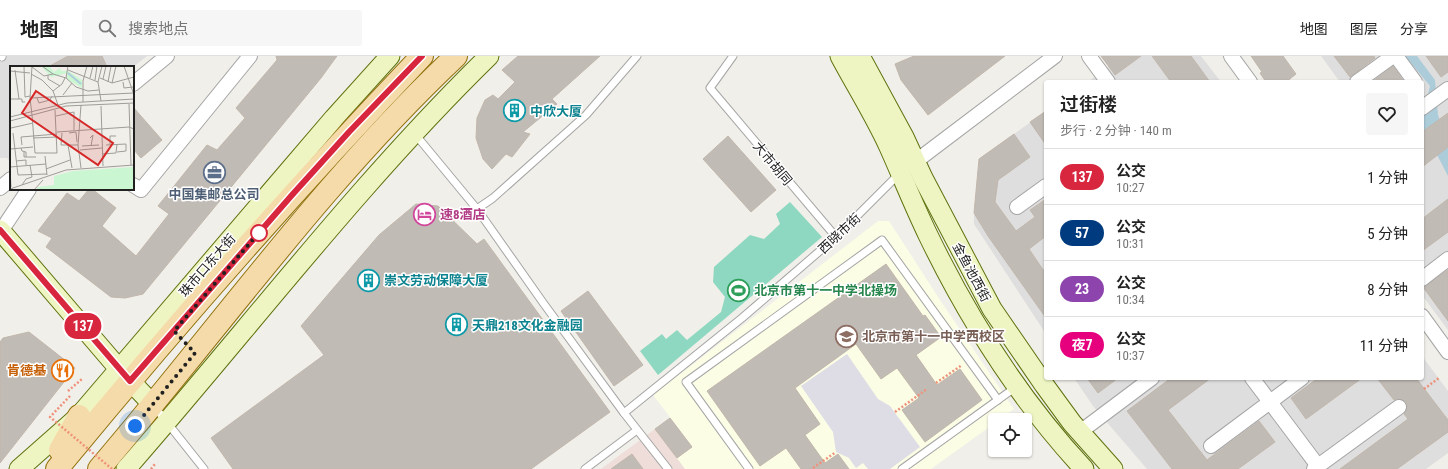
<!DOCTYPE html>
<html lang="zh">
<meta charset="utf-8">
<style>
:root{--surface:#fff;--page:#f6f6f6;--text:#222;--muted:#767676;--line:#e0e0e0}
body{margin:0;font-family:"Roboto Condensed","Noto Sans SC",sans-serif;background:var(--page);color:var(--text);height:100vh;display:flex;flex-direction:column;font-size:15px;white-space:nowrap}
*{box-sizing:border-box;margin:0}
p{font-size:13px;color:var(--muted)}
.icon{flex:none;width:22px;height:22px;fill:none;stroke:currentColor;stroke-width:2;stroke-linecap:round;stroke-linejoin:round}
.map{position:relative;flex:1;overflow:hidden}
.sheet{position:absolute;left:1044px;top:24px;width:380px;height:300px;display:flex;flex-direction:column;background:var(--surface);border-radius:4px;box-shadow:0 1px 3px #0004}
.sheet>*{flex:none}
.badge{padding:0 8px;border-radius:13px;font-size:14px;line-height:26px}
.fabs{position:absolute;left:988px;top:357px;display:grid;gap:8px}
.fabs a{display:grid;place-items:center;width:44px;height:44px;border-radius:4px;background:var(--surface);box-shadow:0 1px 3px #0004;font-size:20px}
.you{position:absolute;width:20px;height:20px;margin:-10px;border:3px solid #fff;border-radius:50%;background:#1a73e8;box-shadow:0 0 0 6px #1a73e833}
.map>.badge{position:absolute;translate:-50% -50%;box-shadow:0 0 0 2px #fff}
.round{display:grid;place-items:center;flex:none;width:42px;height:42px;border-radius:4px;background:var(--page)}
.summary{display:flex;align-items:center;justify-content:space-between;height:68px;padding:0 16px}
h1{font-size:19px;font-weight:600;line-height:30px}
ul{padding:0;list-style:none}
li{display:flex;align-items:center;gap:12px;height:56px;padding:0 16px;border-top:1px solid var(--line)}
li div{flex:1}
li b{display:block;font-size:15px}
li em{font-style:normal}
li .badge{min-width:44px;font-weight:700;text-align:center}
header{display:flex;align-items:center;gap:24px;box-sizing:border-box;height:56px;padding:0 20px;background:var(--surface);border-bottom:1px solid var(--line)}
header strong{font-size:19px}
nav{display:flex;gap:22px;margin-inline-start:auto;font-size:14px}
.search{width:280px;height:36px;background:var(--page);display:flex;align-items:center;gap:10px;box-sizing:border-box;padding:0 14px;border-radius:4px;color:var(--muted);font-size:15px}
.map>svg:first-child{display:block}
.residential{fill:#dfdede}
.commercial{fill:#efddda}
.education{fill:#fbfde5}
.pitch{fill:#8ed8c2}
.plaza{fill:#dedde6}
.water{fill:#adccda}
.building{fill:#c1bbb5;stroke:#c1b7ac}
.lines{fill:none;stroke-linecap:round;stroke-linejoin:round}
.lane-casing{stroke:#a5a5a5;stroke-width:9}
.street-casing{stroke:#a5a5a5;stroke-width:16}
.secondary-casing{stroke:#5e720e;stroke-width:21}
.primary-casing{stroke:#91720d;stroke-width:24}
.path{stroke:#ef927b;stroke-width:2.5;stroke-dasharray:2 2;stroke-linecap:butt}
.lane{stroke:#fff;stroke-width:7}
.street{stroke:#fff;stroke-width:14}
.secondary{stroke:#eef5c2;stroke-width:19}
.primary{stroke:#f5dba9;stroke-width:22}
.path-bridge{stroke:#ef927b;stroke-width:2.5;stroke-dasharray:2 2;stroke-linecap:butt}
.line-casing{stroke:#fff;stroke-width:9}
.line{stroke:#d7263d;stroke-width:6}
.walk{stroke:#212121;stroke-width:4;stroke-dasharray:0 7.2}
.stop-dot{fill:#fff;stroke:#d7263d;stroke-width:2}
.labels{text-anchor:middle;stroke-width:3;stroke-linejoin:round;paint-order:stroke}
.culture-label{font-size:13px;font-weight:bold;fill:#0d838f;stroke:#fff;text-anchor:start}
.street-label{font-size:13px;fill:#212121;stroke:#fff}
.service-label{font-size:13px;font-weight:bold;fill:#4e5e75;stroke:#fff}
.hotel-label{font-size:13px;font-weight:bold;fill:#b23c85;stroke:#fff;text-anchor:start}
.leisure-label{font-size:13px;font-weight:bold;fill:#27864d;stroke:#fff;text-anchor:start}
.education-label{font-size:13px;font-weight:bold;fill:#785e54;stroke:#fff;text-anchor:start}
.food-label{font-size:13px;font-weight:bold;fill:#c56008;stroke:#fff;text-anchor:end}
.inset-river{fill:none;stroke:#adccda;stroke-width:2}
.inset-road{fill:none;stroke:#9e9d99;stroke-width:1}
.view{fill:#d62828;fill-opacity:0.15;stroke:#d62828;stroke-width:2}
.inset-edge{fill:none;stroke:#212121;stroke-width:2}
</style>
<header>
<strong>地图</strong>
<div class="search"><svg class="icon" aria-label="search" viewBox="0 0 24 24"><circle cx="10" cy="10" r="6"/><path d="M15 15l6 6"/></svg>搜索地点</div>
<nav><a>地图</a><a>图层</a><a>分享</a></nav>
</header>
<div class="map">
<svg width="1448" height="413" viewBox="0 0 1448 413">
<rect width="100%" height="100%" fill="#f1efe9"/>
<g class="residential">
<polygon points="0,0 147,0 133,11 11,11 11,107 7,102 0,102"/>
<polygon points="1101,0 1201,0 1221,26 1088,26 1109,10"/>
<polygon points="1321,0 1448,0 1448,274 1422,239 1422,26 1340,26"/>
<polygon points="1046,55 1046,278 974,168 974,157 1014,78"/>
<polygon points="1422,300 1448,335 1448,397 1426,413 1147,413 1093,350 1074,322 1422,322"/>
</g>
<polygon class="commercial" points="670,362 692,391 677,402 685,413 601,413"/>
<polygon class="education" points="878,165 889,165 942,247 1014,353 999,364 995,364 995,367 931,413 685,413 677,402 692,390 653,339"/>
<polygon class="pitch" points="790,146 822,181 658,319 640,295 662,278 666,283 677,274 687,284 721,256 725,241 713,226 714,211 750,179 764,183 780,168 776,158"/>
<polygon class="plaza" points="847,298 878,343 890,350 920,391 890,413 868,413 863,407 856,412 849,402 836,396 833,376 801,330"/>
<polygon class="water" points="1405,0 1417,0 1435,24 1438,59 1448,88 1448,120 1422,70 1422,62 1430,30"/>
<g class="building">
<polygon points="68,0 102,0 107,11 48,11"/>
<polygon points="276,0 337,0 321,22 143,238 125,242 111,241 46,191 52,182 38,175 67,137 79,145 89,133 92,133 116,152 102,170 136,200 169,158 158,150 207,89 217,94 245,62 236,52 277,4"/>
<polygon points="518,0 600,0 552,43 557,48 523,76 530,78 512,101 506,98 492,113 483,103 476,82 477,62 485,44 493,39 498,43 515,26 502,14"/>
<polygon points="914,0 1005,0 928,59 901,24 895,8"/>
<polygon points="1101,0 1141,0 1115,19"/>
<polygon points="1152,0 1191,0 1210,26 1171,26"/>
<polygon points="1251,0 1283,0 1296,18 1286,26 1266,26 1260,17 1262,16"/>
<polygon points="1334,0 1374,0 1375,2 1350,21"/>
<polygon points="1426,0 1448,0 1448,16 1441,21"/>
<polygon points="1393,10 1404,26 1372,26"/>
<polygon points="133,51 162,84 141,102 133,93"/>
<polygon points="1046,55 1046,89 1030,66"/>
<polygon points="1448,57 1448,91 1422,111 1422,76"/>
<polygon points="1014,78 1030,101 998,124 995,146 1016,175 1035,161 1030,154 1046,143 1046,180 1029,193 1046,218 1046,262 988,180 974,157 979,103"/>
<polygon points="728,80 776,134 751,156 703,103"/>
<polygon points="1448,143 1448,176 1422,195 1422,163"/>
<polygon points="416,148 438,150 477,188 484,183 610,356 531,413 233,413 211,382 324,299 301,270 379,179"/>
<polygon points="886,208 923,260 925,259 941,281 916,299 937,329 960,313 982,344 925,386 902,354 919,342 897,312 881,323 856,288 795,332 820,368 805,379 825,407 838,398 849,413 801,413 786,392 760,410 707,335"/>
<polygon points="1448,214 1448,265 1423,231"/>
<polygon points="588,235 643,309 614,330 561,255"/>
<polygon points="29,276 75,312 0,407 0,286 3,282"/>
<polygon points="1087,322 1118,322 1098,337"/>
<polygon points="1171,322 1211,322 1168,354 1207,404 1259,365 1275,386 1238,413 1172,413 1127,355"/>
<polygon points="1318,322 1362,322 1306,363 1291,342"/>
<polygon points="1377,322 1416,322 1448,364 1448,376 1397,413 1340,413 1408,363 1404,358 1407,350 1406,346 1398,343 1394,344"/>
<polygon points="670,362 692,391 677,402 655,373"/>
<polygon points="632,398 643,413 611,413"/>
</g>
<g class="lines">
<defs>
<g id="lane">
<polyline points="0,0 2,1"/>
<polyline points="733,0 710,32 836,181"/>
<polyline points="415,78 477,153 544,248 624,357 668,413"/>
<polyline points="477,153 493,142 586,59 637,0"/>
<polyline points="154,350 204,413"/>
<polyline points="624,357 742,262 836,181 899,118"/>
<polyline points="585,413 637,374"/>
<polyline points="749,413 686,326 882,184 998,344"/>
<polyline points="902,413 1016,331"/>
</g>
<g id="street">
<polyline points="1089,0 1108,26"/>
<polyline points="1231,0 1250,26"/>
<polyline points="1396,0 1415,26"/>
<polyline points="1357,26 1393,0"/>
<polyline points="133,28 167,0"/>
<polyline points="1422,52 1448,33"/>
<polyline points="915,106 1055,0"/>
<polyline points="133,129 141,134 250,0"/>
<polyline points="0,132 11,123"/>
<polyline points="1017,151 1046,130"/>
<polyline points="1,175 29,133"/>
<polyline points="1422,223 1448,203"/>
<polyline points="1422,260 1448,296"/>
<polyline points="1252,322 1318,410"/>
<polyline points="1080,376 1152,322"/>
<polyline points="1211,390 1302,322"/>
<polyline points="1314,413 1399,351"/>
</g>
<g id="secondary">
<path d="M840,0C856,30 875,60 889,91C902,120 914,150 928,179C969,264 1020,344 1084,413"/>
<polyline points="860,0 904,81 923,122 992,253 1045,330 1072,367 1113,413"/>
<polyline points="0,174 119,313 153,349"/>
<polyline points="19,413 79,360 334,62 390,0"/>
<path d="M126,413C247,275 358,128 489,0"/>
</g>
<g id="primary">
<polyline points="60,394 79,360"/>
<path d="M57,413C174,271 295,133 422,0"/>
<path d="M99,413C217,275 323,125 456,0"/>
</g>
</defs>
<use href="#lane" class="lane-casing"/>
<use href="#street" class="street-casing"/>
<use href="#secondary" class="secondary-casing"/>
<use href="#primary" class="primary-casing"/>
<g class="path">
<polyline points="936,327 962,309"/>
<polyline points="1424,333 1439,322"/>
<polyline points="68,335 82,323"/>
<polyline points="895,356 927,333"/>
<polyline points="813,412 836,396"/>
<polyline points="151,413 155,408"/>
</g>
<use href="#lane" class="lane"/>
<use href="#street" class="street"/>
<use href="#secondary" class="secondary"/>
<use href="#primary" class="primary"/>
<polyline class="path-bridge" points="70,340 50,361 112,413"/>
</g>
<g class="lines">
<defs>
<polyline id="line" points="0,174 130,325 292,139 349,76 422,0"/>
</defs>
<use href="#line" class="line-casing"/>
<use href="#line" class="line"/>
<polyline class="walk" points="135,370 195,297 174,275 262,173 259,177"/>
</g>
<defs>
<symbol id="building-ring" viewBox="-11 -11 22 22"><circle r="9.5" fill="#fff" stroke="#0f9aa8" stroke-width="1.5"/><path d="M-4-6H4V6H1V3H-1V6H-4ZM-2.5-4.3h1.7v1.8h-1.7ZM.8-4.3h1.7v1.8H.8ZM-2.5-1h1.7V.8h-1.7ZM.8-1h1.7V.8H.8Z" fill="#0f9aa8"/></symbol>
<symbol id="office-ring" viewBox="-11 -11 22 22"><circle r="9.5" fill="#fff" stroke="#5c6f8a" stroke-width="1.5"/><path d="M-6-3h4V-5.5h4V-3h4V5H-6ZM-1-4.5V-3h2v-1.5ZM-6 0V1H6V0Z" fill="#5c6f8a"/></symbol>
<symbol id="hotel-ring" viewBox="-11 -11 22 22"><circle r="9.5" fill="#fff" stroke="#d1479c" stroke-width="1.5"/><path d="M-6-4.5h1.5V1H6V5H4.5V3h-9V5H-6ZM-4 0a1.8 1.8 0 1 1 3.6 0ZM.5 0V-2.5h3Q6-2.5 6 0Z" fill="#d1479c"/></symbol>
<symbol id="stadium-ring" viewBox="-11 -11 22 22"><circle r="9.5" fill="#fff" stroke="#2e9e5b" stroke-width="1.5"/><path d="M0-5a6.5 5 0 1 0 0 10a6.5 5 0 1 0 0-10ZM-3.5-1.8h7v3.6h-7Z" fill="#2e9e5b"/></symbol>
<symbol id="school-ring" viewBox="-11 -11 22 22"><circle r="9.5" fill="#fff" stroke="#8d6e63" stroke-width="1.5"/><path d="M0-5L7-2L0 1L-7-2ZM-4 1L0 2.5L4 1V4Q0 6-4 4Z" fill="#8d6e63"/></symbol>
<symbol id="restaurant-ring" viewBox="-11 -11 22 22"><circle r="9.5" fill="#fff" stroke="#e8710a" stroke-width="1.5"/><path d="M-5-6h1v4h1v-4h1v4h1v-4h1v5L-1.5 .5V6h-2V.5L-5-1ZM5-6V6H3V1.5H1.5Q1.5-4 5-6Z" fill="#e8710a"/></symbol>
</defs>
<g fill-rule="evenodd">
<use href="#building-ring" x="502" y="42" width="25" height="25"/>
<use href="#office-ring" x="202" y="104" width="25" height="25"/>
<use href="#hotel-ring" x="412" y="146" width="25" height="25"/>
<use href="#building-ring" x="356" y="212" width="25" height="25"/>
<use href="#stadium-ring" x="726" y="222" width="25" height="25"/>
<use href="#building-ring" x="444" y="256" width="25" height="25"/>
<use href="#school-ring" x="834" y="268" width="25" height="25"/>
<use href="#restaurant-ring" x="50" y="302" width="25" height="25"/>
</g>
<circle class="stop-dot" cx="259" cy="177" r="8"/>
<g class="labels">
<g class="culture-label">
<text x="530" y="60">中欣大厦</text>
<text x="384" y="229">崇文劳动保障大厦</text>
<text x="472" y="274">天鼎218文化金融园</text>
</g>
<g class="street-label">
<text transform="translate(773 107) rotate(50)" y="5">大市胡同</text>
<text transform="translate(839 177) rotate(-43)" y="5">西晓市街</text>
<text transform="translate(207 209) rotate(-49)" y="5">珠市口东大街</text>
<text transform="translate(972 216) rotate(62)" y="5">金鱼池西街</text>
</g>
<g class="service-label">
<text x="214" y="143">中国集邮总公司</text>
</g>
<g class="hotel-label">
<text x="440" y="163">速8酒店</text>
</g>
<g class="leisure-label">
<text x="754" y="239">北京市第十一中学北操场</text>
</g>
<g class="education-label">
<text x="862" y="285">北京市第十一中学西校区</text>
</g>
<g class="food-label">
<text x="46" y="319">肯德基</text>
</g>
</g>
<g transform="translate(10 10)">
<rect width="124" height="124" fill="#f1efe9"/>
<path d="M31,0H39L44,6L50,2L51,5H58L72,14V22L57,13V7L41,11ZM124,101V124H26L28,121L44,119V110L63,105Z" fill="#caf6d2"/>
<path class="inset-river" d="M58,7L71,18"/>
<path class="inset-road" d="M14,0L15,31L20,30M22,0L20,32L22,49M32,0L43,8M114,0L124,29M22,1L34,10L43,8L56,12L66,21L78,25L89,24M5,4L9,33M58,4L88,16M0,5L20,7M21,8L32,14L43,25L48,39M38,9V13L50,20M56,12L58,0M80,12L83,0M90,12L102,17L124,11M93,13L96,0M85,14L87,0M98,16L101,0M113,16L114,22L123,21M102,17L106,0M43,25L52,18L55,12M53,29L62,17M20,32L124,27M27,32L29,37L40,34L42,30M0,33H12V36H15M91,35L88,16L92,0M73,36V15L77,0M119,38L121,99M91,40L93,100M22,49L25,87H47L45,44M46,50L64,46V64M0,51L57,37L124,33M0,55L56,40L124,37M1,62L23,57M47,66L119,61L124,63M3,67L8,109L37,108M52,67L51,79H68M59,67L66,66L67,76M23,72L47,71M80,72L83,69L81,80M100,78V70H106M12,79L11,71L47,68M58,79L62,102M96,79L116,78V85L107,86M72,80L89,79M11,82L12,85L16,86V91M0,83L23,81M70,84L92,82M14,86V91H26M92,88L106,87L107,78M35,90L37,109M6,95L16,94V99M0,101L36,98M71,102L68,79L71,39M0,103L1,121M36,103L60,94M12,119L16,113L22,111L20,99M0,123L56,104L124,99M24,124L33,114"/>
<path class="view" d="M26,25L103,77L88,99L12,47Z"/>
<rect width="124" height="124" class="inset-edge"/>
</g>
</svg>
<div class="fabs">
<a><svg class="icon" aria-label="locate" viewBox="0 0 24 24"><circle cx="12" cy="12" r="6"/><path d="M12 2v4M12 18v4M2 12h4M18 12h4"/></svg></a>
</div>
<div class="you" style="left:135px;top:370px"></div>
<b class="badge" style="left:83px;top:270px;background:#d7263d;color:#fff">137</b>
<section class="sheet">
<div class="summary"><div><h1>过街楼</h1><p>步行 · 2 分钟 · 140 m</p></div><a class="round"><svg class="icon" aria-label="heart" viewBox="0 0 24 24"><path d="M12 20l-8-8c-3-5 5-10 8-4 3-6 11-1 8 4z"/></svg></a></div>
<ul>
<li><span class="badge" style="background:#d7263d;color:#fff">137</span><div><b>公交</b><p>10:27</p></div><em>1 分钟</em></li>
<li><span class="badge" style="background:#003b80;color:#fff">57</span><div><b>公交</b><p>10:31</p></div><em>5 分钟</em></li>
<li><span class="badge" style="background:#8e44ad;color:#fff">23</span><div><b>公交</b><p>10:34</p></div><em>8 分钟</em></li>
<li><span class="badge" style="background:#e6007e;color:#fff">夜7</span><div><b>公交</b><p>10:37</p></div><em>11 分钟</em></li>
</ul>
</section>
</div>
